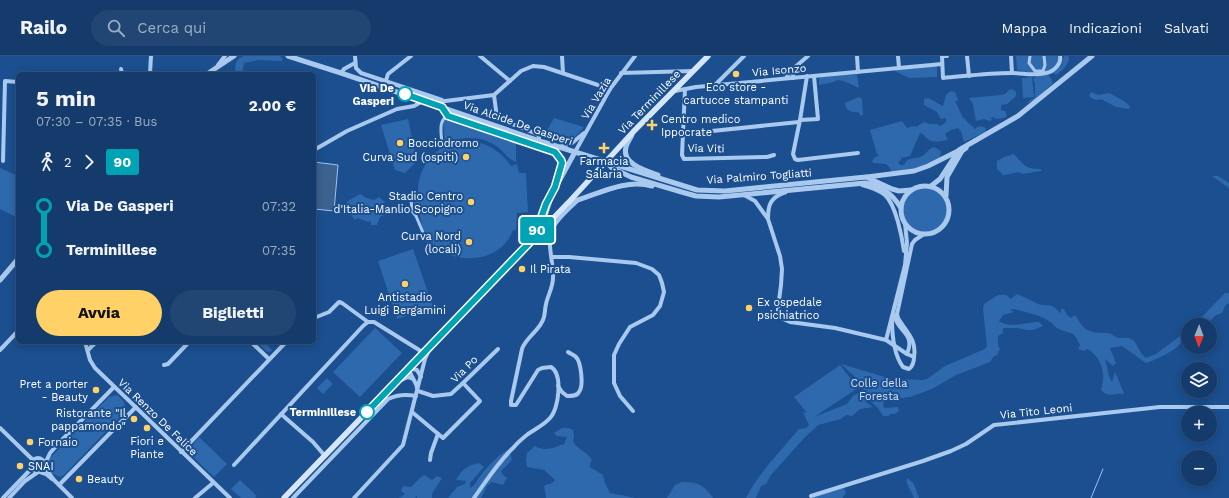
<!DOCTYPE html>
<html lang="it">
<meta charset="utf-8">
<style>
:root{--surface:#143b6b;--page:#214673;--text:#f1f3f6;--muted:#9dadc1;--line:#33557e;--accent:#ffd166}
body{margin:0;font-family:"Work Sans",sans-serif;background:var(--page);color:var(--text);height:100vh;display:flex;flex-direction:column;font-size:15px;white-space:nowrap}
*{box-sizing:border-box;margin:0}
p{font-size:13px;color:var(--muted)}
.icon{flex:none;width:22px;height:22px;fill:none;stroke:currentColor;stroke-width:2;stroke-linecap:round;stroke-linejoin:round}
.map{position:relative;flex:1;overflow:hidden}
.side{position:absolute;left:16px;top:16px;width:300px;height:272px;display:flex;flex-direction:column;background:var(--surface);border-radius:6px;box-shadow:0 2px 10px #0003,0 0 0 1px var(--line)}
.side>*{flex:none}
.badge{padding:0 8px;border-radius:3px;font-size:14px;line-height:26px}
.needle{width:26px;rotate:181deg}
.tools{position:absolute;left:1181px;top:262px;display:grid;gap:8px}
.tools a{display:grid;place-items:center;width:36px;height:36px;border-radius:50%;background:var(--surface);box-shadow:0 2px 10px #0003,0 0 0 1px var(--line);font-size:20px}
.map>.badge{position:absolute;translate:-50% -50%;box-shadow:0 0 0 2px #fff}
.legs{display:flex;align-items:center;gap:6px;height:44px;padding:0 20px;font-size:13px}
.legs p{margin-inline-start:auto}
.headline{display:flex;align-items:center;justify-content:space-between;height:68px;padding:0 20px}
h1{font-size:22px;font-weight:700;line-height:30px}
.cta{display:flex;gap:8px;margin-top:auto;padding:8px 20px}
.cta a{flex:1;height:46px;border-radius:24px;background:var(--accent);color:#111;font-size:16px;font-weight:700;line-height:46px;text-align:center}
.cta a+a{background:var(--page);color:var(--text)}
ul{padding:0 20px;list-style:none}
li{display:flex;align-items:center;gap:14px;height:44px;font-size:15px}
li i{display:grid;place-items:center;width:6px;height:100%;margin:0 5px;background:currentColor}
li i::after{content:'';width:10px;height:10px;margin:-5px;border:3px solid;border-radius:50%;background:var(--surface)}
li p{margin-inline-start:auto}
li:first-child i{background:linear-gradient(#0000 50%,currentColor 0)}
li:last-child i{background:linear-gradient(currentColor 50%,#0000 0)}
header{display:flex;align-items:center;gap:24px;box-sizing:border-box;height:56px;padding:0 20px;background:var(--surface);border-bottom:1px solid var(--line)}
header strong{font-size:19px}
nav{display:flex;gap:22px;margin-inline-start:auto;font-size:14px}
.search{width:280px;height:36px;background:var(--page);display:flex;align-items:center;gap:10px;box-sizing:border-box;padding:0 14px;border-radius:22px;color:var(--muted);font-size:15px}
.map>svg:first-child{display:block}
.green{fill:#2e69ad}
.water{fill:#3c6290;stroke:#9cc4f0}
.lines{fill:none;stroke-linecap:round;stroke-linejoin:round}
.stream{stroke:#9cc4f0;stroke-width:1}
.pedestrian{stroke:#a9c9ee;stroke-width:3}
.minor{stroke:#a9c9ee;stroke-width:4}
.tertiary{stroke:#a9c9ee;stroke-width:5}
.secondary{stroke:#d6e6fa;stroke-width:5.5}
.line-1-casing{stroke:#fff;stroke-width:9}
.line-1{stroke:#00a3b4;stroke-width:6}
.poi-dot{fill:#ffd166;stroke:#1b4f8f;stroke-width:1.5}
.stop-1-dot{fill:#fff;stroke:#00a3b4;stroke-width:2}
.labels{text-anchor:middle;stroke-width:4;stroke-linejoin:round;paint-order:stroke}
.street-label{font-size:11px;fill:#fff;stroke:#1b4f8f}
.poi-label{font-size:11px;fill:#fff;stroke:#1b4f8f;text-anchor:start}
.stop-label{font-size:11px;font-weight:bold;fill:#fff;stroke:#1b4f8f;text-anchor:end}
.park-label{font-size:11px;fill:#cfe3fa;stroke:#1b4f8f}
</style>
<header>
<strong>Railo</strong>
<div class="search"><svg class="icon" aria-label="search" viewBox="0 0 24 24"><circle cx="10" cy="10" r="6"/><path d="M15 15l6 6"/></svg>Cerca qui</div>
<nav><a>Mappa</a><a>Indicazioni</a><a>Salvati</a></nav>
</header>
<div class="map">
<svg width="1229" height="442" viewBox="0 0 1229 442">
<rect width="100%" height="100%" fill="#1b4f8f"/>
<g class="green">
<path d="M244,0H280L282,2V5L258,4L244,7L242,18H235C235,9 235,3 244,0Z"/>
<path d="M1016,0H1058L1059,3C1050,21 1034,18 1017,14Z"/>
<path d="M1064,0H1069C1069,9 1063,14 1056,19L1053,17L1062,9Z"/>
<polygon points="934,10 937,11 937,21 909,22 895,15 895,13"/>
<polygon points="857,18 859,32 844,25 837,24 834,26 819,29 819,21"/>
<polygon points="1048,19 1051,22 1053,27 1034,45 1026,47 1035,41 1035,27 1033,23 1037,20"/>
<polygon points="1032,21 1034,41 1023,42 1022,22"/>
<polygon points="1010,33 1014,34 1016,36 1016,40 1007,48 1001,49 1001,54 1005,55 1007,59 1005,62 996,63 993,61 990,62 993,64 990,65 984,63 976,65 973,48 969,42 1000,39 1005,38"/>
<path d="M950,35L955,36L958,44L955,46C958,50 959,54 961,58C964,64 971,68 975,73C979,69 981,70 986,72L985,76L964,86L961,75L958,72L951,74L945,78L948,84C937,86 930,88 923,78L920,77L910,100L901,102V104L898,106L900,109H904C907,100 917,104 924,99C928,95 929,93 934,91L941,95L940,101C922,110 912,115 892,117L890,112L886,108L873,107L872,105L875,101L879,100L877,98L870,74L902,65L907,72L914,70L916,71L924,66L930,68H938L939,70L944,68L946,65V62L941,63L937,56L924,49V43L928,42L943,50L946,39Z"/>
<path d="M1091,36L1098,39L1110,37C1116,42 1126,44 1130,51L1129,53L1116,51L1101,43L1096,44L1091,42L1089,39Z"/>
<path d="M859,41L862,43L863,58L861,60L858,56C852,57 845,55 845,47Z"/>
<path d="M554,62L584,71C569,89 565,90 544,82L541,76L545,78Z"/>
<polygon points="408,63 417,105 405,117 395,114 381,69"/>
<path d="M446,64L516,87V106C508,103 505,97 499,92C483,79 463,80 445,87L443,66Z"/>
<path d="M467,84C487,87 500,94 511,110L517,108L519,117H526L528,156L517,157L516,174H513C500,210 447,211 427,181C421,172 420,161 419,151H414V142L418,141C416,110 436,87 467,84Z"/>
<path d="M1014,98C1024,109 1025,113 1041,113V115L1023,118C1016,114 1010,119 1003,119L997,113V105L1004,101Z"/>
<polygon points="0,112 18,120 18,162 0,153"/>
<polygon points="1212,120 1218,120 1229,127 1229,132"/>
<circle cx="925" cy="154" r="22"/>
<polygon points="360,138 363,139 364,141 374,144 379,141 385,146 382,153 384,159 380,161 377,169 371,169 371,165 368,166 357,162 355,164 354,163 345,150 348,145"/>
<polygon points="413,193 433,251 397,263 378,205"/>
<polygon points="1225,237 1229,237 1229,247 1225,250 1222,257 1216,259 1206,269 1194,269"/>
<path d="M1017,238C1024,241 1031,244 1038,248C1043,250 1049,248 1054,251C1057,253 1058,256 1061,257V253H1064L1067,259L1071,262L1075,259C1084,275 1089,277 1107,277C1112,277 1114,281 1119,282C1123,282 1128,281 1131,283C1138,286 1138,297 1146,302L1156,298L1188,274V280C1184,283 1182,286 1179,289C1174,295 1154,305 1146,307L1122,290L1110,292L1116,307L1113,310L1105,303L1109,320L1112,326L1115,316C1119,324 1121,331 1124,338C1115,337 1108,342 1101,334C1102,329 1104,323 1103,317C1102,308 1096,297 1087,293L1084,295L1078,293L1080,289C1073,273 1071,279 1059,273C1055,272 1053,267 1049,265C1040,259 1025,256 1014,253L1010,254L1014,256L1003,259L999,265C1010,273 1027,266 1039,266L1043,270L1033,274H1027L1018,272H1003V277L998,280V289L1000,293L997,299L993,301L990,306L956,319L932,333L910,341L888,344L883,347L884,352L898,351L899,355L895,358H890L889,360H883L878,352L870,345L866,346L873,351L860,353L852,360L846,359L841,363L818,369L815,372L806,380L771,419L766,428L761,430L756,442H746C759,416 781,395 799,373L806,372L809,369L803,356L807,357L794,341L840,309L858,332L814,361L847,348L853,340L863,334L864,329L841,308L895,324L900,323L922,324L927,323L945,310L985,293L987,290L983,253L984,248L998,239H1006L1011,243Z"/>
<polygon points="375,272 402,297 360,341 333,316"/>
<polygon points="257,286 264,286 271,293 272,295 267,296"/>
<polygon points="327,322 333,328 323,338 317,332"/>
<path d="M117,339C123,344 129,350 123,358L64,419L60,421L51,417L47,408L49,403L105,345L109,341Z"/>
<path d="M562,372H568L573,374L574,381L573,385C576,393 587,395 592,404L590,408V411L603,419L605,427L610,437L636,442H546L544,430L548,428H551L555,424L544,414L527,411L526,404L527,397L535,390C545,396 553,392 564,388L567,381L557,380L554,377Z"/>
<polygon points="199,381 227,408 214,421 190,398 189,393"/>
<path d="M507,394L510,396L512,404L501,415L504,420L507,422L503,429L492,426L487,430L481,442H448L457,431L465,428L466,425L456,424C461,414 468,409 479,407L484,411L470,427V432C475,430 477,424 481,419C488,410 497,400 507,394Z"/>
<polygon points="424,419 432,424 437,420 442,422 432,438 432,442 417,442 417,440 415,442 399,442 405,438 401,435 403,430 411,431 420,422"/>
<polygon points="908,422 914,428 919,442 914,442 906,425"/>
<polygon points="240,424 257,440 255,442 241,442 231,433"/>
<path d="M682,426C698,426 704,429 713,442H667L675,429Z"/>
<polygon points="844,432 846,437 843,441 843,442 812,442 826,437"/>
</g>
<polygon class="water" points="314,106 338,109 334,155 314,153"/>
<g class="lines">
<polyline class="stream" points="1091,442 1103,413"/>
<g class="pedestrian">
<polyline points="1030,0 1029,7 1035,15 1043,15 1045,9 1044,0"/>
<path d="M442,89C442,80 437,64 448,60"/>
<polyline points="406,141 411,143 412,155 416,160 424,179 429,187"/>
</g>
<g class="minor">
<polyline points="355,0 356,12 361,17 442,44"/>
<polyline points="480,0 510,25"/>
<polyline points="562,0 563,17"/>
<polyline points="857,0 858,16"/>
<polyline points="898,0 899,12"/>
<path d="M947,0H942L943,22C966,20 989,17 1011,17C1023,17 1034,20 1046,17C1053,16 1062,8 1060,0"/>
<polyline points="967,0 969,20"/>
<polyline points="1011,0 1012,17"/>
<polyline points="218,9 225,0"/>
<polyline points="794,12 808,0"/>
<polyline points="121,13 122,18"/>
<polyline points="341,17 344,13 355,7"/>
<polyline points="621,17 693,15"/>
<polyline points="150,18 151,0"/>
<polyline points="807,20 800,64 818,63 814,20"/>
<polyline points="786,22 794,12 793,22"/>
<polyline points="716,28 744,0"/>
<polyline points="384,31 388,18 411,0"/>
<polyline points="685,33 682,99 684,103 767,101 774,99"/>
<polyline points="675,35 696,31 942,8"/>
<polyline points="494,39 497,62 537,78 539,80 539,85"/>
<polyline points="429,47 494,39 521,15 533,10 544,11 610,33"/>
<polyline points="800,64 793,98 795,103 798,104 858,97"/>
<polyline points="683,78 799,66"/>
<polyline points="559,91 572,87 584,77"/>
<polyline points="314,94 347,75 397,53 414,50 423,45"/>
<polyline points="575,96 610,33 635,0"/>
<polyline points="3,105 5,25 18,26"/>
<path d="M862,129C870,131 879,134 885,139C896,149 902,181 904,195"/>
<polyline points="744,139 755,145 768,163 780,200 782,213 781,229 778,252 778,258 781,262 790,266 835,272 886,284 907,298 914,301"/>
<path d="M768,162C768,148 771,141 786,136"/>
<polyline points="552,201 569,201 636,207 652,213 659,219 662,227 664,236 660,250 653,259 630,271 619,288 614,299 614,327 620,340 633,355"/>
<path d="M894,258C897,277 916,276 907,298"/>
<polyline points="314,262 329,256 339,246 342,247 368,266"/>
<path d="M892,263C892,278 894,299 903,311L909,313C913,310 914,306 914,301C917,283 906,276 898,262L897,258L912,188L915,184L924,178"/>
<polyline points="886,284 905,209 907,187 905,167"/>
<polyline points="85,286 90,304 95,312 230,442"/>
<polyline points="251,286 269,303"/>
<polyline points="0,294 18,275"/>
<polyline points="88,294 96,286"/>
<polyline points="164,309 168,308 189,286"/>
<polyline points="397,326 408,321 413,323"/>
<path d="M558,330L562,336L567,340C572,340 577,340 579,336C584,330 581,306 576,301C574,299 571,298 568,296"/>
<path d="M417,332C416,325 410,320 409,312L417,314L421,321"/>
<polyline points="418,335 433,340 451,338 463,327 498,293"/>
<polyline points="412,356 443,382 480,345 463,327"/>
<polyline points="281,358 313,386 325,400"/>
<polyline points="0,372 33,404"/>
<polyline points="181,396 286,286"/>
<circle cx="38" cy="409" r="7"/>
<polyline points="430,404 431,397 438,378"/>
<polyline points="45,408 50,397 58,388 114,331"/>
<polyline points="234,409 363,270 368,266 374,266 424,297"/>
<polyline points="45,412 54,424 72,442"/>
<polyline points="40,416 46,418 52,423"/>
<polyline points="59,429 116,371 136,351"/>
<polyline points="811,440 923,405 951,395 966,388 994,369 1160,351 1229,351"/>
<polyline points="3,442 32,412"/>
<polyline points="9,442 25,425 38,416"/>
<polyline points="195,442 213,427"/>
<path d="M293,442L388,343C398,338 406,338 416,340"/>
<polyline points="354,442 403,389 425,303 430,292"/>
<path d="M474,442C487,424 498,406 514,391C518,386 523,382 528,378C535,373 544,369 550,362C559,353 563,318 551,311L542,312L538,314L516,349H511V345L522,293C526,281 541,274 544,261C545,257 545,252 546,248C548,239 553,231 553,222C554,208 546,185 552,173C558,162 568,154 577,145"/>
</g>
<g class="tertiary">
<polyline points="288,0 341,17 543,86 697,134 725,135 866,121 892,133 899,135 911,134"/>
<polyline points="207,18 234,0"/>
<polyline points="442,51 448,60 555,96 561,104 562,107 544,163 545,166 548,168"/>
<path d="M632,79C630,83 627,87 626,91C621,108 647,115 658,119"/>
<path d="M607,107L612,112L631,121L685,137L696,140L719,141L865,127C881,129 893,139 901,152"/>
<polyline points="867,121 914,115 928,110 958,95"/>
<polyline points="557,129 575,96"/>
<circle cx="925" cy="154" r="24"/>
<polyline points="931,130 940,123 959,94 1018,60 1092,0"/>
<polyline points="946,140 947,121 962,95 966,92"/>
<path d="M568,147C595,140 624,122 652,130"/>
<polyline points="534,182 542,160"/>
<polyline points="0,224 18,203"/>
</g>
<polyline class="secondary" points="284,442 568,147 633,76 708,0"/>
</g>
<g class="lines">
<defs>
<polyline id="line-1" points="367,356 534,182 546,148 555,131 562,107 561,104 555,96 448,60 442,51 405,38"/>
</defs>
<use href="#line-1" class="line-1-casing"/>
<use href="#line-1" class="line-1"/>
</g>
<g class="poi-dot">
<circle cx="736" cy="18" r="4"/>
<path d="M650 63h4v4h4v4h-4v4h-4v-4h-4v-4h4z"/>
<circle cx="400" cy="87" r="4"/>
<path d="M602 86h4v4h4v4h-4v4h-4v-4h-4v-4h4z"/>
<circle cx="466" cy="101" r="4"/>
<circle cx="471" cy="146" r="4"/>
<circle cx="469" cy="186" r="4"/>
<circle cx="522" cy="213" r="4"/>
<circle cx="405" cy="228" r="4"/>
<circle cx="749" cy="252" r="4"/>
<circle cx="96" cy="334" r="4"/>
<circle cx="134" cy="363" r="4"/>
<circle cx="147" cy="372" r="4"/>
<circle cx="30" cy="386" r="4"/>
<circle cx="20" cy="410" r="4"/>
<circle cx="79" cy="423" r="4"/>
</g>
<g class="stop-1-dot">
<circle cx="405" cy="38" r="7"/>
<circle cx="367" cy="356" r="7"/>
</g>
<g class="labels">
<g class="street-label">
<text transform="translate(779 14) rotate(-5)" y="4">Via Isonzo</text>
<text transform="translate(596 42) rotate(-59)" y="4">Via Vazia</text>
<text transform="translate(649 46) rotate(-46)" y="4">Via Terminillese</text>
<text transform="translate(518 67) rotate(19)" y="4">Via Alcide De Gasperi</text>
<text transform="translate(706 92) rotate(1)" y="4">Via Viti</text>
<text transform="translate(759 120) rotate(-4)" y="4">Via Palmiro Togliatti</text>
<text transform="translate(464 313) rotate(-45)" y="4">Via Po</text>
<text transform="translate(1036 355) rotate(-6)" y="4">Via Tito Leoni</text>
<text transform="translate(158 361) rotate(44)" y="4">Via Renzo De Felice</text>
</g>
<g class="poi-label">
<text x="736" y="35" text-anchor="middle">Eco store -<tspan x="736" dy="13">cartucce stampanti</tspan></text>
<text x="661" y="67">Centro medico<tspan x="661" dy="13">Ippocrate</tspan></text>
<text x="408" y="91">Bocciodromo</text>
<text x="458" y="105" text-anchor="end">Curva Sud (ospiti)</text>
<text x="604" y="109" text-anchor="middle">Farmacia<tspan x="604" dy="13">Salaria</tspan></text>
<text x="463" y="144" text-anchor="end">Stadio Centro<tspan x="463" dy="13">d'Italia-Manlio Scopigno</tspan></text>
<text x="461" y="184" text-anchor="end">Curva Nord<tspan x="461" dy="13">(locali)</tspan></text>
<text x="530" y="217">Il Pirata</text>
<text x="405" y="245" text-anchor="middle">Antistadio<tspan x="405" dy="13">Luigi Bergamini</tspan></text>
<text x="757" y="250">Ex ospedale<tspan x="757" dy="13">psichiatrico</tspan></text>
<text x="88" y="332" text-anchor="end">Pret a porter<tspan x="88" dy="13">- Beauty</tspan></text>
<text x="126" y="361" text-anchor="end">Ristorante "Il<tspan x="126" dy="13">pappamondo"</tspan></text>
<text x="147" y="389" text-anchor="middle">Fiori e<tspan x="147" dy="13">Piante</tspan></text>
<text x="38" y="390">Fornaio</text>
<text x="28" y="414">SNAI</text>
<text x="87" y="427">Beauty</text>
</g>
<g class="stop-label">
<text x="394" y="36">Via De<tspan x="394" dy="13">Gasperi</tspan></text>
<text x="356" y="360">Terminillese</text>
</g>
<g class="park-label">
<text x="879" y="331">Colle della<tspan x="879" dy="13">Foresta</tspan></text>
</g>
</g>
</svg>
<div class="tools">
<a><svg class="needle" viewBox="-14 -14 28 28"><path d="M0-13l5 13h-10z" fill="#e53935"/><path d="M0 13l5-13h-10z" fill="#9dadc1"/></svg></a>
<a><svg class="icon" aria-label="layers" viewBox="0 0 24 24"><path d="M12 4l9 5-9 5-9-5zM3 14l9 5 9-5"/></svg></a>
<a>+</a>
<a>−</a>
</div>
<b class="badge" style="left:537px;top:174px;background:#00a3b4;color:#fff">90</b>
<section class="side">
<div class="headline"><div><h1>5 min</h1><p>07:30 – 07:35 · Bus</p></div><b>2.00 €</b></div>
<div class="legs"><svg class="icon" aria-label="walk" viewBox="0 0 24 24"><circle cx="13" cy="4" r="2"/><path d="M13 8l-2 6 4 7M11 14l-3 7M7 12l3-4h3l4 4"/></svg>2<svg class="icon" aria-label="forward" viewBox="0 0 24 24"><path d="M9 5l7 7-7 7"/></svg><b class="badge" style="background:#00a3b4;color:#fff">90</b></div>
<ul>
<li><i style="color:#00a3b4"></i><b>Via De Gasperi</b><p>07:32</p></li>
<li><i style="color:#00a3b4"></i><b>Terminillese</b><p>07:35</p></li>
</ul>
<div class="cta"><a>Avvia</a><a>Biglietti</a></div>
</section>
</div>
